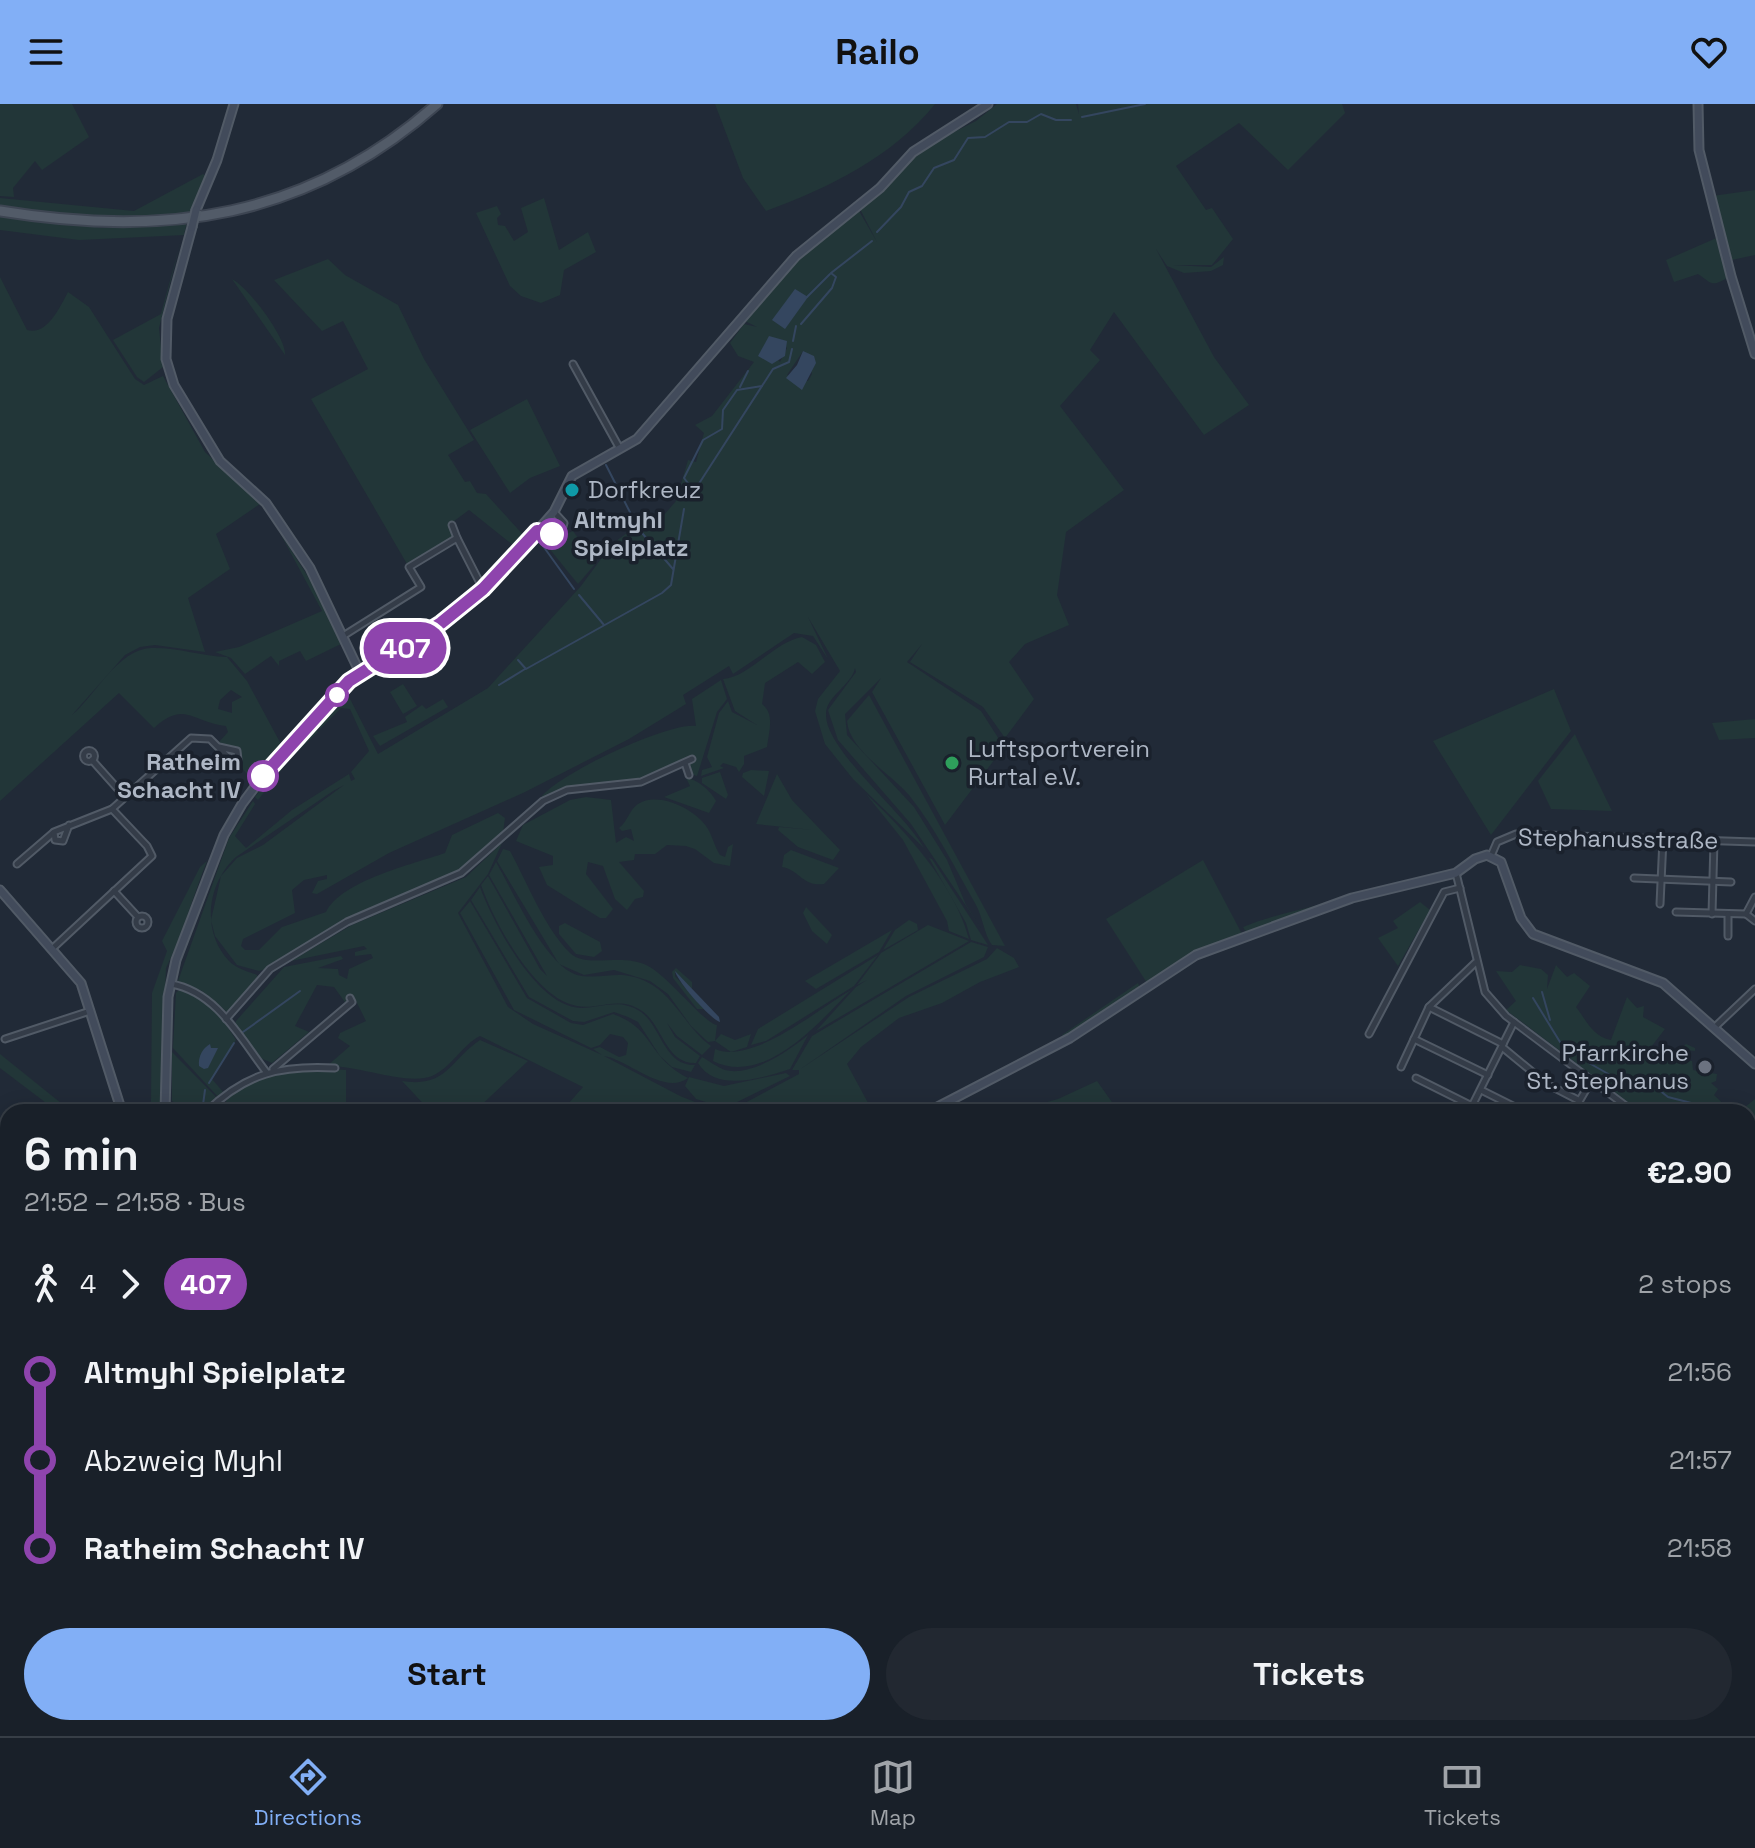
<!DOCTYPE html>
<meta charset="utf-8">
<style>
:root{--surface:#192029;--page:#222831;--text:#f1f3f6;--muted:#9fa3a8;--line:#373e46;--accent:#82aff6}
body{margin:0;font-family:"Space Grotesk",sans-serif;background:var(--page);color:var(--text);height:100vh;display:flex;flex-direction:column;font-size:30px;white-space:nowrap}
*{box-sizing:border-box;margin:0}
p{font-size:26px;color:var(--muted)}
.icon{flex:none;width:44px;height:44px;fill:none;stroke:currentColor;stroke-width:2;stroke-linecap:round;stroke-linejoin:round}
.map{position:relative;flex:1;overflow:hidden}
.panel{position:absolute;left:0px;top:1000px;width:1756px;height:632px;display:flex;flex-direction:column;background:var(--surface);border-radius:24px 24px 0 0;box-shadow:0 4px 20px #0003,0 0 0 2px var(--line)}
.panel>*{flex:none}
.badge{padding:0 16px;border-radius:26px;font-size:28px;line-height:52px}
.map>.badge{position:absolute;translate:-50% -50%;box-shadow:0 0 0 4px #fff}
.legs{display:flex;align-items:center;gap:12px;height:88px;padding:0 24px;font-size:26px}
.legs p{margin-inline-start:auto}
.overview{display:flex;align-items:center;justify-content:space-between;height:136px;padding:0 24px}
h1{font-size:44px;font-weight:700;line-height:60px}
.button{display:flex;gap:16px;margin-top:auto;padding:16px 24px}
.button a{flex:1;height:92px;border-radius:48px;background:var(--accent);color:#111;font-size:32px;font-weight:700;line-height:92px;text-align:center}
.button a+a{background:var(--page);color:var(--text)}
ul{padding:0 24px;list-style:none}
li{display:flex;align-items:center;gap:28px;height:88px;font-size:30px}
li i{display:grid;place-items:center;width:12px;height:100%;margin:0 10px;background:currentColor}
li i::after{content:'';width:20px;height:20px;margin:-10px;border:6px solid;border-radius:50%;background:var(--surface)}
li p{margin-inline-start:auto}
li:first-child i{background:linear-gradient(#0000 50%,currentColor 0)}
li:last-child i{background:linear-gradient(currentColor 50%,#0000 0)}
header{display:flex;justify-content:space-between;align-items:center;height:104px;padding:0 24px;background:var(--accent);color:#111;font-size:36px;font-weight:700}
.dock{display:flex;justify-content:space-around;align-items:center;height:112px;border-top:2px solid var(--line);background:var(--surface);font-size:22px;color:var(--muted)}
.dock a{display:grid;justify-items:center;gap:4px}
.dock .on{color:var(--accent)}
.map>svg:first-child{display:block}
.green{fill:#223638;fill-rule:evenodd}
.water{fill:#34465f}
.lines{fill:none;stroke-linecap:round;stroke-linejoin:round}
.stream{stroke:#34465f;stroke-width:2}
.street-casing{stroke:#515a66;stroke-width:9}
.secondary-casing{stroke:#515a66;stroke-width:11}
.primary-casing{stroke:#3d4552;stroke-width:13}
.highway-casing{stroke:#3f4752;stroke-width:15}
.street{stroke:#343c48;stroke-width:5}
.secondary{stroke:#424b5b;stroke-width:7}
.primary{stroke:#525b68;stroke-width:9}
.highway{stroke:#6e6351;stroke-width:11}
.secondary-bridge-casing{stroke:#515a66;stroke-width:11;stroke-linecap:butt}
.secondary-bridge{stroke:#424b5b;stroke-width:7}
.line-1-casing{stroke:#fff;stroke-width:18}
.line-1{stroke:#8e44ad;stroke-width:12}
.culture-dot{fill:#0f9aa8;stroke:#1a212c;stroke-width:3}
.stop-1-dot{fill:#fff;stroke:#8e44ad;stroke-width:4}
.leisure-dot{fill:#2e9e5b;stroke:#1a212c;stroke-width:3}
.worship-dot{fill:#6b7280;stroke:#1a212c;stroke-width:3}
.labels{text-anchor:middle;stroke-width:7;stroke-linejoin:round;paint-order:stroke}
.poi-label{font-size:24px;fill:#aeb7c5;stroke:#1a212c;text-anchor:start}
.stop-label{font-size:24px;font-weight:bold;fill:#aeb7c5;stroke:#1a212c;text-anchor:start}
.street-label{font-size:24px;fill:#aeb7c5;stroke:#1a212c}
</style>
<header><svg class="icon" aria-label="menu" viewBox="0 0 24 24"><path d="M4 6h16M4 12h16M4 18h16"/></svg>Railo<svg class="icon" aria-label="heart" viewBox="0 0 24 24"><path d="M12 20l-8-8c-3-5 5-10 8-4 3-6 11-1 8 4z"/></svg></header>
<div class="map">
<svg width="1755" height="1632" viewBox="0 0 1755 1632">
<rect width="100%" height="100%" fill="#212a37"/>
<g class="green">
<polygon points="0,0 72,0 89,33 42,66 35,57 13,84 14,93 0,92"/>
<path d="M715,0H935C893,53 828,84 766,107L743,74Z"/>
<path d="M997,0H1076L1079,10L1078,0H1342L1345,9L1288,66L1239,19L1176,62L1206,106L1212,104L1233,135L1212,161H1172L1211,163L1224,153L1223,161L1211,167L1184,169L1167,162L1156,145L1214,253L1249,301L1204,331L1114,208L1090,246L1100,256L1060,302L1124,386L1066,428L1057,491L1069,521L1025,540L1009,558L1034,595L1005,634L983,603L910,558L922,540L907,558L981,607L1004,643L945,721L872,588L881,574L845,610L847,631L914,703L947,756L966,801L981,824L911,720L838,636L828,606L856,568L855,564C852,581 826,592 826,610C825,646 904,708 924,744L853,675L825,640L815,607L818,595L840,567L808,513L828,555L813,532L794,529L733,570L729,562L683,591L686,600L629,635L525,688L389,749L317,790L312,789L318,777L327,775V771L304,776L292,786L295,809L243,835L241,842L245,846H259L282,823L326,808C341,777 413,760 445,749L452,731L498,709L505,714L502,736L461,771L358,814L276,862L259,867L237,861L215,832L211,816L221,772L237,754L263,741L344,681L333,687L236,753C207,779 201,828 229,857C237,865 247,867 257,871L259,881L235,907L227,908L202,887L178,877L229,734L253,697L255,700L235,732L246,744L292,706L349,670L351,677L355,675L351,668L369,647L350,605L341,604L320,625L318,619L346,587L378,650L488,584L581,482L612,440L627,429L651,422L664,411L676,397L688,356L696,358L704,329L695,321L712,312L754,258L738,252L730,239L744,220L757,223L745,217L802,152L859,107L877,138L860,105L920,45L976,17ZM777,235L782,236L787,244L780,258L765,240ZM803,247L812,270L808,277L787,271Z"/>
<polygon points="203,70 206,72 189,113 109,118 0,104 0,94 134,107"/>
<path d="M1755,86V151L1727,157L1731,172C1711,183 1714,181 1698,170L1674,178L1666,156L1721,132L1712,92Z"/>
<polygon points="544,94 559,146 588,128 596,148 564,166 560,191 541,199 521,192 510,182 476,109 497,102 501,110 497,114 498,121 505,122 514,137 528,128 521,104"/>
<polygon points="0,112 103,124 187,118 184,131 79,136 0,126"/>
<polygon points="181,136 159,224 163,263 144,278 137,273 113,236 161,210"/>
<polygon points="328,155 345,171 398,201 424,255 474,336 448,351 465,378 470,377 477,389 486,390 527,435 518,445 469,406 450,420 455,432 407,460 311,295 368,265 343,217 322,227 274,176"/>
<path d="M0,173L27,226C47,232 60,203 68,188L89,203L135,275L144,281L163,272L205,348L260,400L216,430L230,465L188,494L205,548L155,541L140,543L125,551L72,611C95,592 118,545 151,544C176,543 201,552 227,553L247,577L282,642L265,665L258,659L248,671L237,659L242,653L239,645L219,638L228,628L226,622C191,618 185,596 154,624L119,589L0,697ZM231,586L242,593L232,598V609L218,605L220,596Z"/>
<path d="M232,175C248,183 286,233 285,251Z"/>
<polygon points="527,295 560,362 530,374 510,389 470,326"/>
<polygon points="573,427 596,459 578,480 548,443 554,435"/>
<polygon points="280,429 309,474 341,540 306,557 300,547 279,557 279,562 271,552 245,570 231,554 215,548 239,543 322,507"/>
<path d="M802,533L816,541L825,558L812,570L798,558L765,579L762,600C775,610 769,627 767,643L744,652V660L739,668L736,663L723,659L720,662L724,664L701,672L702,666L712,663L707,653L719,609L728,597L732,608L757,621L735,607L723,575C748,574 774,538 802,533Z"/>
<path d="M721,576L727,595L717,608L697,672L691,670L688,662L694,657L691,653L636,677L570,684L540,695C553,672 668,618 696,622L692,595Z"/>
<polygon points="403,580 417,602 403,610 390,588"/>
<polygon points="1554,585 1571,627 1491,731 1433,637"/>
<path d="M869,591L1005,842L992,841C984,830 983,814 976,801C955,764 936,725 909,691C891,670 849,646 847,617Z"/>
<polygon points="443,595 448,603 380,642 373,632 407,618 405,613 422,601 426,605"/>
<polygon points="1755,615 1755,634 1719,636 1712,619"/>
<polygon points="315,624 318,628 289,656 258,696 255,693 279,660"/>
<polygon points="1575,630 1577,635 1612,707 1551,705 1538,677"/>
<polygon points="751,666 769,667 764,692 742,673 743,669"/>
<polygon points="720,668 728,691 726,695 702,679 702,674"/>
<polygon points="777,670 792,696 840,746 833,756 798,743 778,726 779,723 813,726 756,720"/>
<path d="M686,674C697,675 711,687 716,697L709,709L664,693L690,682Z"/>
<path d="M866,690C906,727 955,781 969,835L949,827L947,817L903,736Z"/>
<path d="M586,693L611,696L616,739L626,733L634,737L631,725L622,727L619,724C628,717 629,706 638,700C658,687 694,705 706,722C713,732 714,742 720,751L725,753L728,743L733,740L730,762L714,759L695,745L686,742L667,741L655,750H635L634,756L619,758L644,787L643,793L635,795L627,806L615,795L603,762L588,758L586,770L613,805L606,814H600L547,781L539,763L553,761V752L516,737L523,721L570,696Z"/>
<path d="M502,739L488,770L458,809L508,903L533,920L602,951L593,945L600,943L619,953L626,951L628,939L623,933L610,930L600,941L591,944L514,906L460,809L470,797L527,894L571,919L583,921L613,910C654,924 647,953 688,974C664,992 627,955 604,952L680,992L720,1008H561L583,983L480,932C462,941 451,964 432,972C407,982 358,961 327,962L350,942L338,934L340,929L366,917L353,891L346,895L347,901L334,883L317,881L295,922L309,928L272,959L256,952L234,922L236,917L284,863L341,852L343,855L318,864L338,865L339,871L347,875L349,865L373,854L371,850L355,852V848L367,845L364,842L291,857L352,821L466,773Z"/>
<path d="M503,745L510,747C528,780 544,823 570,849C586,865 623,848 648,862C669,873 705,920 717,921L715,937L721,930L735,936L751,930L747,943L731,948L715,937L708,938L691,922L668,890L650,877L614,866L584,871L559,860L497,757Z"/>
<path d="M791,746L839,764L824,780C803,783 798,765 782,763L784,751Z"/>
<polygon points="929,754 932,755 988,841 971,836 966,819"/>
<polygon points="1203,756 1242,830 1189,852 1147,879 1106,815"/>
<path d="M207,757C193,792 182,832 166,864L160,1008H145L151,997L152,889L167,847L162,837L200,763Z"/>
<path d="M496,758C513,787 548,869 582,872C608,875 620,865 647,878C675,892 686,924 711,942L702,951L677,932L667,919L675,933L700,952L696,959C665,960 663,921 642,907C619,891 600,906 577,902C535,895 494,818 481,781L488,772L540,865L547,872L489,771Z"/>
<path d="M480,783C493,819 538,905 582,904C603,903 621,894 641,908C661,922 664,962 695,961L691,968L672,963L660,952L638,918L628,913L614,908L584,918L573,917L529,893L471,796Z"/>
<path d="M1339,795L1246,828L1243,823C1274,810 1307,805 1339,795Z"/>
<polygon points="1420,798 1430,806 1398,862 1378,834 1398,824 1393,817"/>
<polygon points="806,803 832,831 827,840 812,827 803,809"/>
<polygon points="909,816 917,820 918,826 883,846 895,826"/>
<polygon points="565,819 600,838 602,847 594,853 576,850 559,830 559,822"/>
<polygon points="928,821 969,837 816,927 856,883 867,876 857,881 881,849"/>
<polygon points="892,826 879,848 816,885 805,877"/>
<polygon points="971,838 988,843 984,853 906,892 799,966 909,893 987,855 997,844 1014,854 1019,863 980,878 942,899 899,914 861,943 847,960 873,1008 728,1008 799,970 799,966 792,966 812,932"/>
<polygon points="878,851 854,882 766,937 751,941 758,925"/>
<path d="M1520,861L1541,865L1548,871L1547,885L1556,861L1567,873L1574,869L1590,882L1576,903C1587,917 1593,933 1611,936L1627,893L1637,904L1644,902L1643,913L1665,925L1648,947L1667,957L1686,940L1695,944V947L1684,946L1674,955L1692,957L1693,966L1717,970L1716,977L1711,979L1718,985L1714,991L1732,1008H1645L1637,1005L1506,906L1516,897L1496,867L1512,868Z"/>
<polygon points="676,864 692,878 692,885 675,868 675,872 704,905 697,905 673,874 672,868"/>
<polygon points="1138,879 1140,884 1066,933 1062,931"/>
<path d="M180,885C207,893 222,913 236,936L211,974L224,989L219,994L173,944L176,889Z"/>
<path d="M851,886C819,919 764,983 713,957L715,945C752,961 817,906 851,886Z"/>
<path d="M808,931L790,965C763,974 716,989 698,959L702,953C709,957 717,963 725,966C751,973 790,946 808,931Z"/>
<path d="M480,936L528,957L474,1008H431L402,977C447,984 449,957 480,936Z"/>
<polygon points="172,948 219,996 207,1008 190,1008 172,997"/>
<polygon points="0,950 72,1008 58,1008 0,964"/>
<path d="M327,965L346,966V1004L349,1008H233L225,1000C233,972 302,967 327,965Z"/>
<polygon points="786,969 790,972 725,1004 696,995 685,982 689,973 724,982"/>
<polygon points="1097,977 1119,1008 1011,1008 1058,995"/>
<polygon points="1755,995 1755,1043 1748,1041 1748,1008 1739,1008"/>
<polygon points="1748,1487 1755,1496 1755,1565 1748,1564"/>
<polygon points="1755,1594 1755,1632 1571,1632 1575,1624 1748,1624 1748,1596"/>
<polygon points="1460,1624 1560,1624 1563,1631 1466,1632"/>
</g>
<g class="water">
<polygon points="795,185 808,193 785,225 772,216"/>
<polygon points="769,232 787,237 785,252 772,260 758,252"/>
<polygon points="803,247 814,252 816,259 802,286 786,274 797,261"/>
<path d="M675,867L719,913L720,918C710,915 677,877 675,867Z"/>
<path d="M210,940L211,944H218L208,964L204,965L199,962C198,952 203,944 210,940Z"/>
</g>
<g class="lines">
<g class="stream">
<polyline points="1082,13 1145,0"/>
<polyline points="877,128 901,103 909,88 922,82 934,64 954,56 968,34 985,33 1009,18 1027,18 1041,10 1056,16 1071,16"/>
<polyline points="807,193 830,170"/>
<polyline points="801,220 832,184 836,173 831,169 872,137"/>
<polyline points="793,237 796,222"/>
<polyline points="740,283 748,267"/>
<polyline points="606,361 637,422"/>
<polyline points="693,386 684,374 703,336 722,325 723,306 737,286 762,282"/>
<polyline points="689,395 773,265 789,258 792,245"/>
<polyline points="642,429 673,465"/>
<polyline points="538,435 574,485"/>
<polyline points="579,491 604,521"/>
<polyline points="518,556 526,565 662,489 671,481 684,405"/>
<polyline points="499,581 525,565"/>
<polyline points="1542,888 1550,916"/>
<polyline points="1533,894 1560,938 1585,956"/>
<polyline points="243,928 300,887"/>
<polyline points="1589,959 1633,984 1654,982 1668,993 1703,1002"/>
<polyline points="209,979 234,939"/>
<polyline points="1710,1003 1716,1008"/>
<polyline points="202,1008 205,986"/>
<polyline points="1748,1019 1755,1019"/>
<polyline points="0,1418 8,1408"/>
<polyline points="1748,1535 1755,1534"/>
<polyline points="1748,1599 1750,1595"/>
<polyline points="1512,1624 1514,1632"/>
<polyline points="1708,1632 1709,1624"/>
<polyline points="1741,1632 1742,1624"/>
</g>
<defs>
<g id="street">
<polyline points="573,260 620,345"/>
<polyline points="452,421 457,434"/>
<polyline points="537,427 550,430 562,426 564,419 554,408"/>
<polyline points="343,532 421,483 409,463 457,434 482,483"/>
<circle cx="89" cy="652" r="5.5"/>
<polyline points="92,656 125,693"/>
<polyline points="685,659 689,671"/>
<polyline points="112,705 191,634 210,635 232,657 238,656 237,647 219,643"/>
<polyline points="1491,752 1497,738 1516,730 1755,738"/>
<polyline points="17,760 53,729"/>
<polyline points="1456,769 1485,888 1506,912 1634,1008"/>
<polyline points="1634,774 1731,778"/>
<polyline points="114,787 137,812"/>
<polyline points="1755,793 1746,810 1755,817"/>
<polyline points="1660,800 1663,735"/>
<polyline points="1676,808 1746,810"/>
<polyline points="1712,810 1714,737"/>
<circle cx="142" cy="818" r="6"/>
<polyline points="1728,832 1728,810"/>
<polyline points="53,844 152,752 147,742 112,705 54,728 55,736 63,737 69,721"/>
<path d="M171,880C217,888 240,934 267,969"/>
<polyline points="1429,903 1503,940"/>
<polyline points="226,915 270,865 347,818 461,769 543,697 567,686 641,678 692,655"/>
<polyline points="1716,922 1755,885"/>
<polyline points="1369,930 1444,788 1460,784"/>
<polyline points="5,935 90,907"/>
<polyline points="1414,935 1488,971"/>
<polyline points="1502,943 1547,980 1578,996"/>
<polyline points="1401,963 1429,903 1475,859"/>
<polyline points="273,965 352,898 350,894"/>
<polyline points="1416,974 1472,1002"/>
<polyline points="1481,986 1525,1008"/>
<path d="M206,1008C246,969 281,961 335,964"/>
<polyline points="1469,1008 1514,918"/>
<polyline points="1573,1008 1591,977"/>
<polyline points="1748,1060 1755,1064"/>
<polyline points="1748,1091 1755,1089"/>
<polyline points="0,1191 8,1179"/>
<polyline points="0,1412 8,1402"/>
<polyline points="0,1486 8,1478"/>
<polyline points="0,1576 8,1567"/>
<polyline points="97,1624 105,1632"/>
<polyline points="452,1624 469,1632"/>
<polyline points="1333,1624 1336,1632"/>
<polyline points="1396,1624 1399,1632"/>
<polyline points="286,1629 290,1624"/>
<polyline points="1215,1631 1216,1632"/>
<polyline points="34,1632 40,1624"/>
<polyline points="84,1632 92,1624"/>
<polyline points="115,1632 123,1624"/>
<polyline points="190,1632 196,1624"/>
<polyline points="1223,1632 1230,1624"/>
<polyline points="1312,1632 1328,1624"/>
</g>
<g id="secondary">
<polyline points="1698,0 1699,46 1731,172 1755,250"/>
<polyline points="196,106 217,56 234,0"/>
<polyline points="192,123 167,215 166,255 174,281 220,357 266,399 310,464 360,569"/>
<polyline points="0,786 81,879 122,1008"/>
<polyline points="165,1008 168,893 176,856 224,731 242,700 278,652 349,577 417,537 506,462 554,408 572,372 637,335 796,152 880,84 913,48 988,0"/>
<polyline points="928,1008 1070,934 1196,851 1352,794 1456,769 1475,755 1487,751 1501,758 1521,814 1533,830 1663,879 1755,960"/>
<polyline points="0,1249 8,1251"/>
<polyline points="0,1311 8,1304"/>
<polyline points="1748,1440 1755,1434"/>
<polyline points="218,1624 225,1632"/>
<polyline points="562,1624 573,1632"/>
<polyline points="354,1632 361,1624"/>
<polyline points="1569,1632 1573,1624"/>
</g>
<path id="primary" d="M0,107C165,134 307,115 437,0"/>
<g id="highway">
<polyline points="1748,1365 1755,1366"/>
<polyline points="963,1632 973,1624"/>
</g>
</defs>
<use href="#street" class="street-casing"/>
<use href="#secondary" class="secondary-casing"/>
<use href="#primary" class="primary-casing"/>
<use href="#highway" class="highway-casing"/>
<use href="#street" class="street"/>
<use href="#secondary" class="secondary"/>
<use href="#primary" class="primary"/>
<use href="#highway" class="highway"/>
<defs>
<polyline id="secondary-bridge" points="192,123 196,106"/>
</defs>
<use href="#secondary-bridge" class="secondary-bridge-casing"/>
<use href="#secondary-bridge" class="secondary-bridge"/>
</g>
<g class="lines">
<defs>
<polyline id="line-1" points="263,672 349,577 441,519 483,485 537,427 552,430"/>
</defs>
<use href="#line-1" class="line-1-casing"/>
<use href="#line-1" class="line-1"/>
</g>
<circle class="culture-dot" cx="572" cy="386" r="8"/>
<g class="stop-1-dot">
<circle cx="552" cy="430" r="14"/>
<circle cx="337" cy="591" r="10"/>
<circle cx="263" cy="672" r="14"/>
</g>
<circle class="leisure-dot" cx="952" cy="659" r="8"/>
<circle class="worship-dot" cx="1705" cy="963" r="8"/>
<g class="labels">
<g class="poi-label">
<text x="588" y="394">Dorfkreuz</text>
<text x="968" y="653">Luftsportverein<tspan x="968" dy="28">Rurtal e.V.</tspan></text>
<text x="1689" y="957" text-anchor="end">Pfarrkirche<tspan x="1689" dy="28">St. Stephanus</tspan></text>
</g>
<g class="stop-label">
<text x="574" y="424">Altmyhl<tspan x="574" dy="28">Spielplatz</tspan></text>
<text x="241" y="666" text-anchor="end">Ratheim<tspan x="241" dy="28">Schacht IV</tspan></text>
</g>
<g class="street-label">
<text transform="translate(1618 735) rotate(1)" y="8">Stephanusstraße</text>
</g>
</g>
</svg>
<b class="badge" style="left:405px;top:544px;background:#8e44ad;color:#fff">407</b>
<section class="panel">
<div class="overview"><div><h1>6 min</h1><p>21:52 – 21:58 · Bus</p></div><b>€2.90</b></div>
<div class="legs"><svg class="icon" aria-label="walk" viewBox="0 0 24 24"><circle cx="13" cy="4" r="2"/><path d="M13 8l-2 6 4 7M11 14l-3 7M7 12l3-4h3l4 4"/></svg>4<svg class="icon" aria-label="forward" viewBox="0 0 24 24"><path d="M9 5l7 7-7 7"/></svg><b class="badge" style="background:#8e44ad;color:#fff">407</b><p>2 stops</p></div>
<ul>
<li><i style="color:#8e44ad"></i><b>Altmyhl Spielplatz</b><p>21:56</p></li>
<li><i style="color:#8e44ad"></i><span>Abzweig Myhl</span><p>21:57</p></li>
<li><i style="color:#8e44ad"></i><b>Ratheim Schacht IV</b><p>21:58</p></li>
</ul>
<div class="button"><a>Start</a><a>Tickets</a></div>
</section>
</div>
<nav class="dock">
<a class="on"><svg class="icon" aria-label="directions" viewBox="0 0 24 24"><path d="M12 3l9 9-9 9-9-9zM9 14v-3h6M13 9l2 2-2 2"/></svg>Directions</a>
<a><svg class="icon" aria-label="map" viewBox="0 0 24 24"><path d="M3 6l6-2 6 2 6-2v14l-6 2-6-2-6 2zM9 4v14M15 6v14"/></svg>Map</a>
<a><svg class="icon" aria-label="tickets" viewBox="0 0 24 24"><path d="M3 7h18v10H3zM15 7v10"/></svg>Tickets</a>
</nav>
